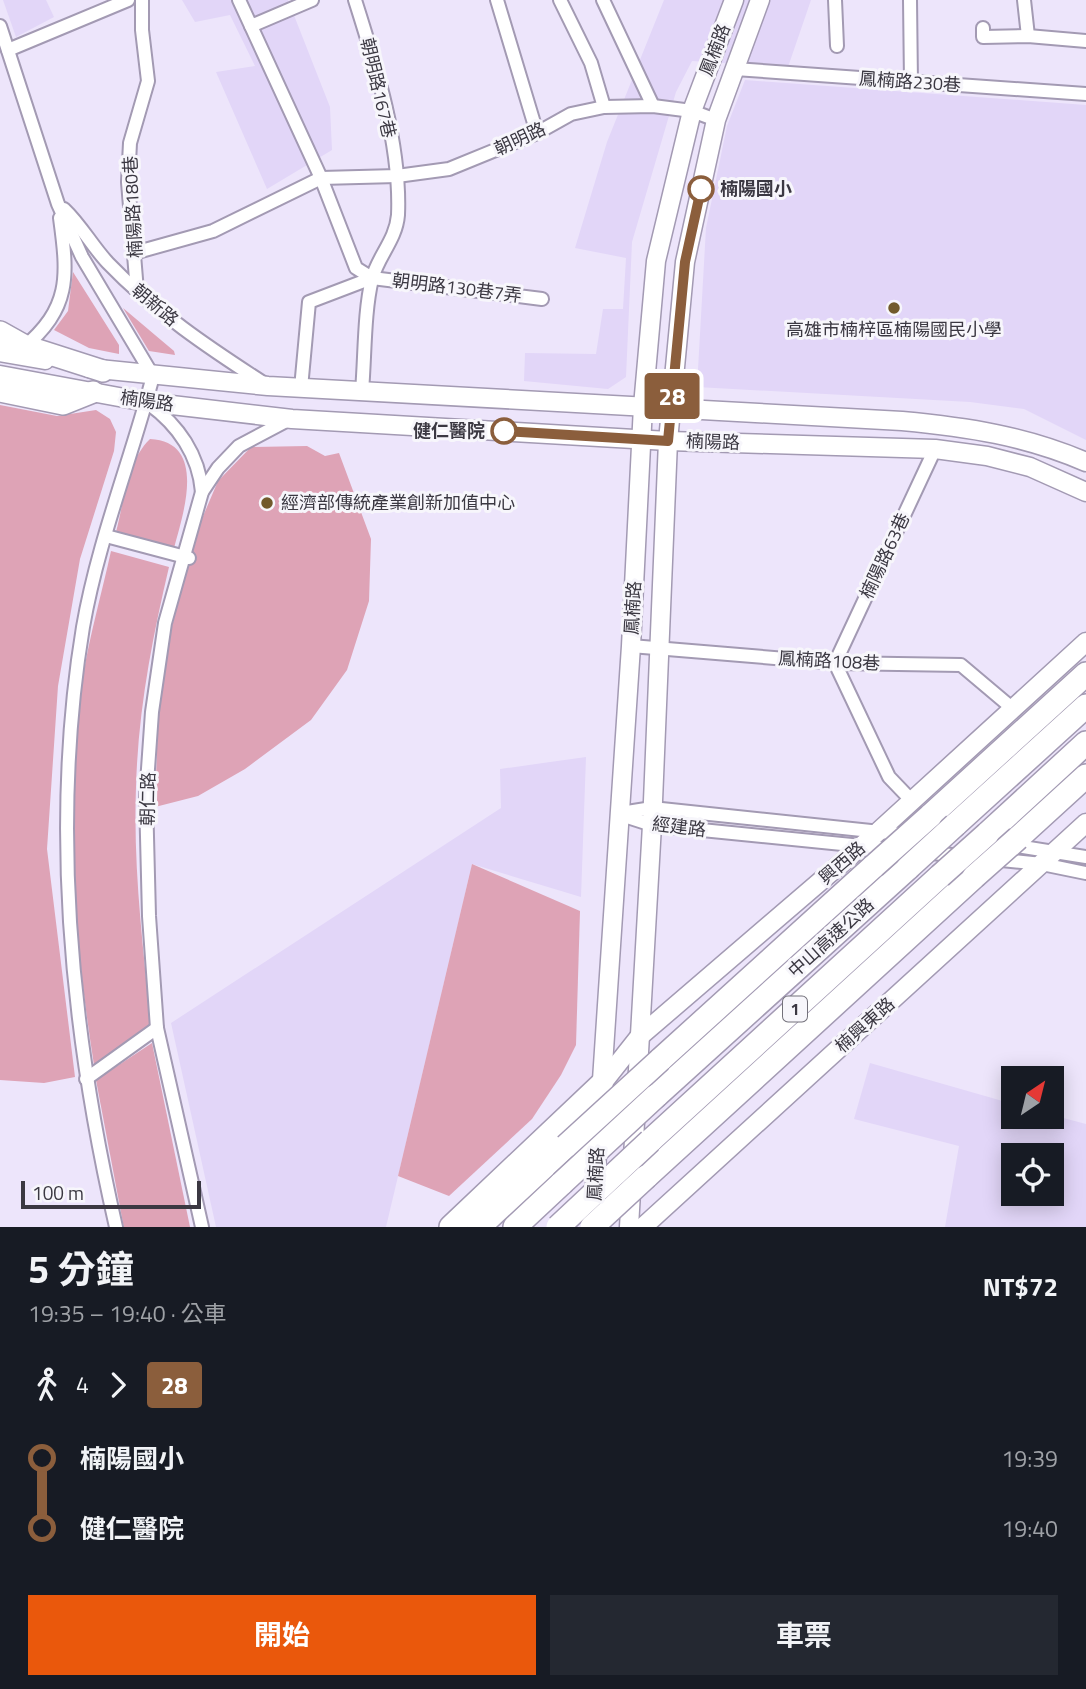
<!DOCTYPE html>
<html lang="zh-TW">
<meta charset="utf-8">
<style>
:root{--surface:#171b24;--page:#242831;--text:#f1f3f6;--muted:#9ea1a6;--accent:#ea580c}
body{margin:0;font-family:"Titillium Web","Noto Sans TC",sans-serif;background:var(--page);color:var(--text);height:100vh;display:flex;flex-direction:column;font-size:26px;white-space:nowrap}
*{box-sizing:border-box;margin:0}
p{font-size:23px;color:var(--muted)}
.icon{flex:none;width:38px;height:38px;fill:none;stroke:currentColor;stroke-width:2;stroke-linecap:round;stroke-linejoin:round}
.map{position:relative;height:1227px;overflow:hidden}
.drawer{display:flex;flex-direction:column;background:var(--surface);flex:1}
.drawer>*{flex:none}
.badge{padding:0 14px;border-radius:5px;font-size:24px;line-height:46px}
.needle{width:46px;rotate:35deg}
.fabs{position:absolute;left:1001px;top:1066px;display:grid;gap:14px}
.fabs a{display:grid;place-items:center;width:63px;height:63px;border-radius:0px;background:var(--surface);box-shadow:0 4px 18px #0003;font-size:35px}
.scale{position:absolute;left:21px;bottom:18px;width:180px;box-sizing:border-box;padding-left:7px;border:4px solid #3b3842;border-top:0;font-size:19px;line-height:24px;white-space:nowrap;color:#3b3842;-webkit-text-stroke:5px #f7f6fb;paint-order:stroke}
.map>.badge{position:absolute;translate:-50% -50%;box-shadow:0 0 0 4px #fff}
.legs{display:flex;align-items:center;gap:10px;height:77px;padding:0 28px;font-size:23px}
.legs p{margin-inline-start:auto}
.head{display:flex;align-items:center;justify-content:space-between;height:119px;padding:0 28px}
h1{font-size:38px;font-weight:700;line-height:52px}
.cta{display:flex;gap:14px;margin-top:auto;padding:14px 28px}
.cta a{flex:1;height:80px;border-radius:0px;background:var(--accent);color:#fff;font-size:28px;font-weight:700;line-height:80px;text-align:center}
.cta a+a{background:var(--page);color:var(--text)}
ul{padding:0 28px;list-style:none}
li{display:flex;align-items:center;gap:24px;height:70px;font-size:26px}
li i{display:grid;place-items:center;width:10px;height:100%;margin:0 9px;background:currentColor}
li i::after{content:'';width:18px;height:18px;margin:-9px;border:5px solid;border-radius:50%;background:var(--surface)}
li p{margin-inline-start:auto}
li:first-child i{background:linear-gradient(#0000 50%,currentColor 0)}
li:last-child i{background:linear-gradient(currentColor 50%,#0000 0)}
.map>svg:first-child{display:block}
.built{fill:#e2d6f8;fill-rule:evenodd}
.green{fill:#dea3b6}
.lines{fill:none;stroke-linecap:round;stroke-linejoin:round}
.street-casing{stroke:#a39ab3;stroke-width:16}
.secondary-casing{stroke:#a39ab3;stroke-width:21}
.primary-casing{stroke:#a39ab3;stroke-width:24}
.highway-casing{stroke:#a39ab3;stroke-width:26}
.street{stroke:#fff;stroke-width:12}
.secondary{stroke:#fff;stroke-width:18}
.primary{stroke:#fff;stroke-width:21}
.highway{stroke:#fff;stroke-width:23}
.highway-bridge-casing{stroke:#a39ab3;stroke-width:26;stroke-linecap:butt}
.highway-bridge{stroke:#fff;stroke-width:23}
.line-1-casing{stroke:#fff;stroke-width:16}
.line-1{stroke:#8b5e3c;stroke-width:10}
.stop-1-dot{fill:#fff;stroke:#8b5e3c;stroke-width:3.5}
.poi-dot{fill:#725a2b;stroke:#f7f6fb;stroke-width:2.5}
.labels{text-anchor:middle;stroke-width:6;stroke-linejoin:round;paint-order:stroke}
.shield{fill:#f7f6fb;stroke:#73717a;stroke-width:2}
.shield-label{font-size:16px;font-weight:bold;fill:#3b3842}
.street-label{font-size:18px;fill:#3b3842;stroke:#f7f6fb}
.stop-label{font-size:18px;font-weight:bold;fill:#3b3842;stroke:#f7f6fb;text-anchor:start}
.poi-label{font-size:18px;fill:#3b3842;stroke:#f7f6fb}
</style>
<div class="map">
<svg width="1086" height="1227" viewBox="0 0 1086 1227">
<rect width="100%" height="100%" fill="#ede5fb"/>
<g class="built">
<polygon points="3,0 46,0 54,17 16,37"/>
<polygon points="182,0 288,0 330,107 332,150 267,189 216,72 255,66 230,15 195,22"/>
<polygon points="664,0 811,0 788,67 692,61 676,92 632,242 626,377 608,389 524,381 525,353 596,354 603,309 623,309 626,258 575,248 607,142"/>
<polygon points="745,80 1086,105 1086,440 1024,409 970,402 697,387 706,228 727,126"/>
<polygon points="586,757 581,897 472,864 386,1227 216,1227 171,1023 501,808 500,769"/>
<path d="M870,1063L1013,1104V1116L1052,1115L1086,1124V1227H945L959,1146L854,1119ZM1013,1155H1052V1194H1013Z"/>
</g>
<g class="green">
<polygon points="73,272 119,345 119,354 89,348 54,330 68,311"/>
<polygon points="123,308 174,351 175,355 149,351"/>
<polygon points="0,405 57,416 96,410 110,419 116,432 114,451 80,559 58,686 47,849 75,1077 44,1083 0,1080"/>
<path d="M150,439C207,442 184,511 174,548L116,532C124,502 127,461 150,439Z"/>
<polygon points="307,446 325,456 339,453 371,539 369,601 347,670 311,720 245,769 198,796 155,807 158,717 172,626 198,528 218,481 251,447"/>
<path d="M111,551L169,567C152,639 138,712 136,787C133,867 143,947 151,1026L94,1065C74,938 63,804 83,676C90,634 102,592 111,551Z"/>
<polygon points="472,864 580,911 576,1045 561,1075 532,1119 449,1196 398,1176"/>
<polygon points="152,1043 190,1227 124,1227 123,1223 96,1080"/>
</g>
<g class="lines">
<defs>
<g id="street">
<polyline points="239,0 321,178 356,268 372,278 542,299"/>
<path d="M355,0C376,66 401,145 398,215C396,240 378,256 372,279C364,312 365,356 362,391"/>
<polyline points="497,0 537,133"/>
<polyline points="560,0 591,63 604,107"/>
<polyline points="603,0 653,106"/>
<polyline points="835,0 837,46"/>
<polyline points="910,0 911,82"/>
<polyline points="1024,0 1028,36"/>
<path d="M0,26L58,204L82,257L153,376C131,460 98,541 83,627C50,826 71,1031 116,1227"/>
<polyline points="251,26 312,0"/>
<polyline points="983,28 983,37 1028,36 1086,41"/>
<polyline points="8,50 128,0"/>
<polyline points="735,69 1086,94"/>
<path d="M64,209C81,225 92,246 108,263C154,311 209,348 265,384"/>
<polyline points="134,253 213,231 321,178 397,176 449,169 537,133 571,114 604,107 653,106 692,111 716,120"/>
<polyline points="137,291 128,182 130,143 148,81 142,30 142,0"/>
<path d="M22,349C71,308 68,277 60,218"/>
<polyline points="301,388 309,302 372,278"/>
<path d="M149,404C178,425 199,455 202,492"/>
<polyline points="106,536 189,558"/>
<polyline points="631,646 835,663 961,665 1012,708"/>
<polyline points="912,801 889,777 835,663 935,449"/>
<polyline points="621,813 652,808 909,835"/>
<polyline points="618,814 652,825 1042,864 1086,873"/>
<polyline points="1011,845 1086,857"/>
<polyline points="86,1079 157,1028"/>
<polyline points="202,1227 157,1028 149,916 146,797 152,712 165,623 202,492 218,468 239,446 290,419"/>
</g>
<g id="secondary">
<polyline points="0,352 45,360"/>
<path d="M89,368L268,386L902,421C967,427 1026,436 1086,462"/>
<polyline points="0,375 146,402 292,419 668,441 935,449 987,456 1030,467 1086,492"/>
<polyline points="601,1085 639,1037 879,831 1086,642"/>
<polyline points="594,1200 631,646 643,406 656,261 692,111 734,0"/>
<polyline points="629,1227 652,825 668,441 685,262 716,120 760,0"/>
<polyline points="643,1227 1086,823"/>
</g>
<g id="primary">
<polyline points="0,332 25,346 103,371"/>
<polyline points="0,391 63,404 93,392"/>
</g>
<g id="highway">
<polyline points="930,816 1086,674"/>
<polyline points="955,825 1086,706"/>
<polyline points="987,834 1086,743"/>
<polyline points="1018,838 1086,776"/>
<polyline points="660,1060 874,866"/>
<polyline points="656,1096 908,868"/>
<polyline points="650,1141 940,876"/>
<polyline points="646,1177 974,877"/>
<polyline points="451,1227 601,1085"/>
<polyline points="479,1227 566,1146"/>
<polyline points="515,1227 562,1183"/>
</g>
</defs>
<use href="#street" class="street-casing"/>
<use href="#secondary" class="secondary-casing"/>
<use href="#primary" class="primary-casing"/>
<use href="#highway" class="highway-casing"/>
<use href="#street" class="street"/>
<use href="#secondary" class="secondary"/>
<use href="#primary" class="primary"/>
<use href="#highway" class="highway"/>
<defs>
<g id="highway-bridge">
<polyline points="874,866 930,816"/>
<polyline points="908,868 955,825"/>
<polyline points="940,876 987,834"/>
<polyline points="974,877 1018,838"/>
<polyline points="566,1146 660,1060"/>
<polyline points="562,1183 656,1096"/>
<polyline points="558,1227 650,1141"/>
<polyline points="592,1227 646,1177"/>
</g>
</defs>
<use href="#highway-bridge" class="highway-bridge-casing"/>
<use href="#highway-bridge" class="highway-bridge"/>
</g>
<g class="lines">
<defs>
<polyline id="line-1" points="504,431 668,441 685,262 701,189"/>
</defs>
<use href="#line-1" class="line-1-casing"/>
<use href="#line-1" class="line-1"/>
</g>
<g class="stop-1-dot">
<circle cx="701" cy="189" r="12"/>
<circle cx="504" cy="431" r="12"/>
</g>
<g class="poi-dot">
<circle cx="894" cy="308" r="7"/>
<circle cx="267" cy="503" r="7"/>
</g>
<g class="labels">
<rect class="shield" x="783" y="996.5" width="24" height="25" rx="5"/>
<g class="shield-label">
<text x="795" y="1015">1</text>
</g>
<g class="street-label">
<text transform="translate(715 50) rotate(-69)" y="6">鳳楠路</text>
<text transform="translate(910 82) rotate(4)" y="6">鳳楠路230巷</text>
<text transform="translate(378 88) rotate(77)" y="6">朝明路167巷</text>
<text transform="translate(520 139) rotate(-25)" y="6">朝明路</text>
<text transform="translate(133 207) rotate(-93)" y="6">楠陽路180巷</text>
<text transform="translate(457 288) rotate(7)" y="6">朝明路130巷7弄</text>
<text transform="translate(155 305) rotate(40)" y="6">朝新路</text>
<text transform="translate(147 401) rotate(8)" y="6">楠陽路</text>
<text transform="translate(713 442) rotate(2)" y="6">楠陽路</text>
<text transform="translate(885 556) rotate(-65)" y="6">楠陽路63巷</text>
<text transform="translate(633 608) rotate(-87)" y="6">鳳楠路</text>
<text transform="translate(829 661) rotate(3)" y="6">鳳楠路108巷</text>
<text transform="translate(148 799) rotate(-89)" y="6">朝仁路</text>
<text transform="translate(679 827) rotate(7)" y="6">經建路</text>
<text transform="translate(842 863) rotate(-41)" y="6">興西路</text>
<text transform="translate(831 938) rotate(-42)" y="6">中山高速公路</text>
<text transform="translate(865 1025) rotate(-42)" y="6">楠興東路</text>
<text transform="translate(596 1174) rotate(-87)" y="6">鳳楠路</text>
</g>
<g class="stop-label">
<text x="720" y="195">楠陽國小</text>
<text x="485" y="437" text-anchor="end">健仁醫院</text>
</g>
<g class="poi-label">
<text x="894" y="336">高雄市楠梓區楠陽國民小學</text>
<text x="281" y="509" text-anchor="start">經濟部傳統產業創新加值中心</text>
</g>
</g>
</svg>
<div class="fabs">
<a><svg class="needle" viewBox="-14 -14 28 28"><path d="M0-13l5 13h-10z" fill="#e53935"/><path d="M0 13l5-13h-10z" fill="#9ea1a6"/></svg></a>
<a><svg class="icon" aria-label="locate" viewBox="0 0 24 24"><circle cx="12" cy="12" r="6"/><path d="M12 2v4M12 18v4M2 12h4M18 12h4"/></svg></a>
</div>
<div class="scale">100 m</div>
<b class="badge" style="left:672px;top:396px;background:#8b5e3c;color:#fff">28</b>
</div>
<section class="drawer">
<div class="head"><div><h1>5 分鐘</h1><p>19:35 – 19:40 · 公車</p></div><b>NT$72</b></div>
<div class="legs"><svg class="icon" aria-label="walk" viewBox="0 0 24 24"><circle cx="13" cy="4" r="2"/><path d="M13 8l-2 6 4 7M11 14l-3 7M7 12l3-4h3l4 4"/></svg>4<svg class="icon" aria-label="forward" viewBox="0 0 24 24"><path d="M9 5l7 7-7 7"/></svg><b class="badge" style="background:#8b5e3c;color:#fff">28</b></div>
<ul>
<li><i style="color:#8b5e3c"></i><b>楠陽國小</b><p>19:39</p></li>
<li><i style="color:#8b5e3c"></i><b>健仁醫院</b><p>19:40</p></li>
</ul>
<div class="cta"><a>開始</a><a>車票</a></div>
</section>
